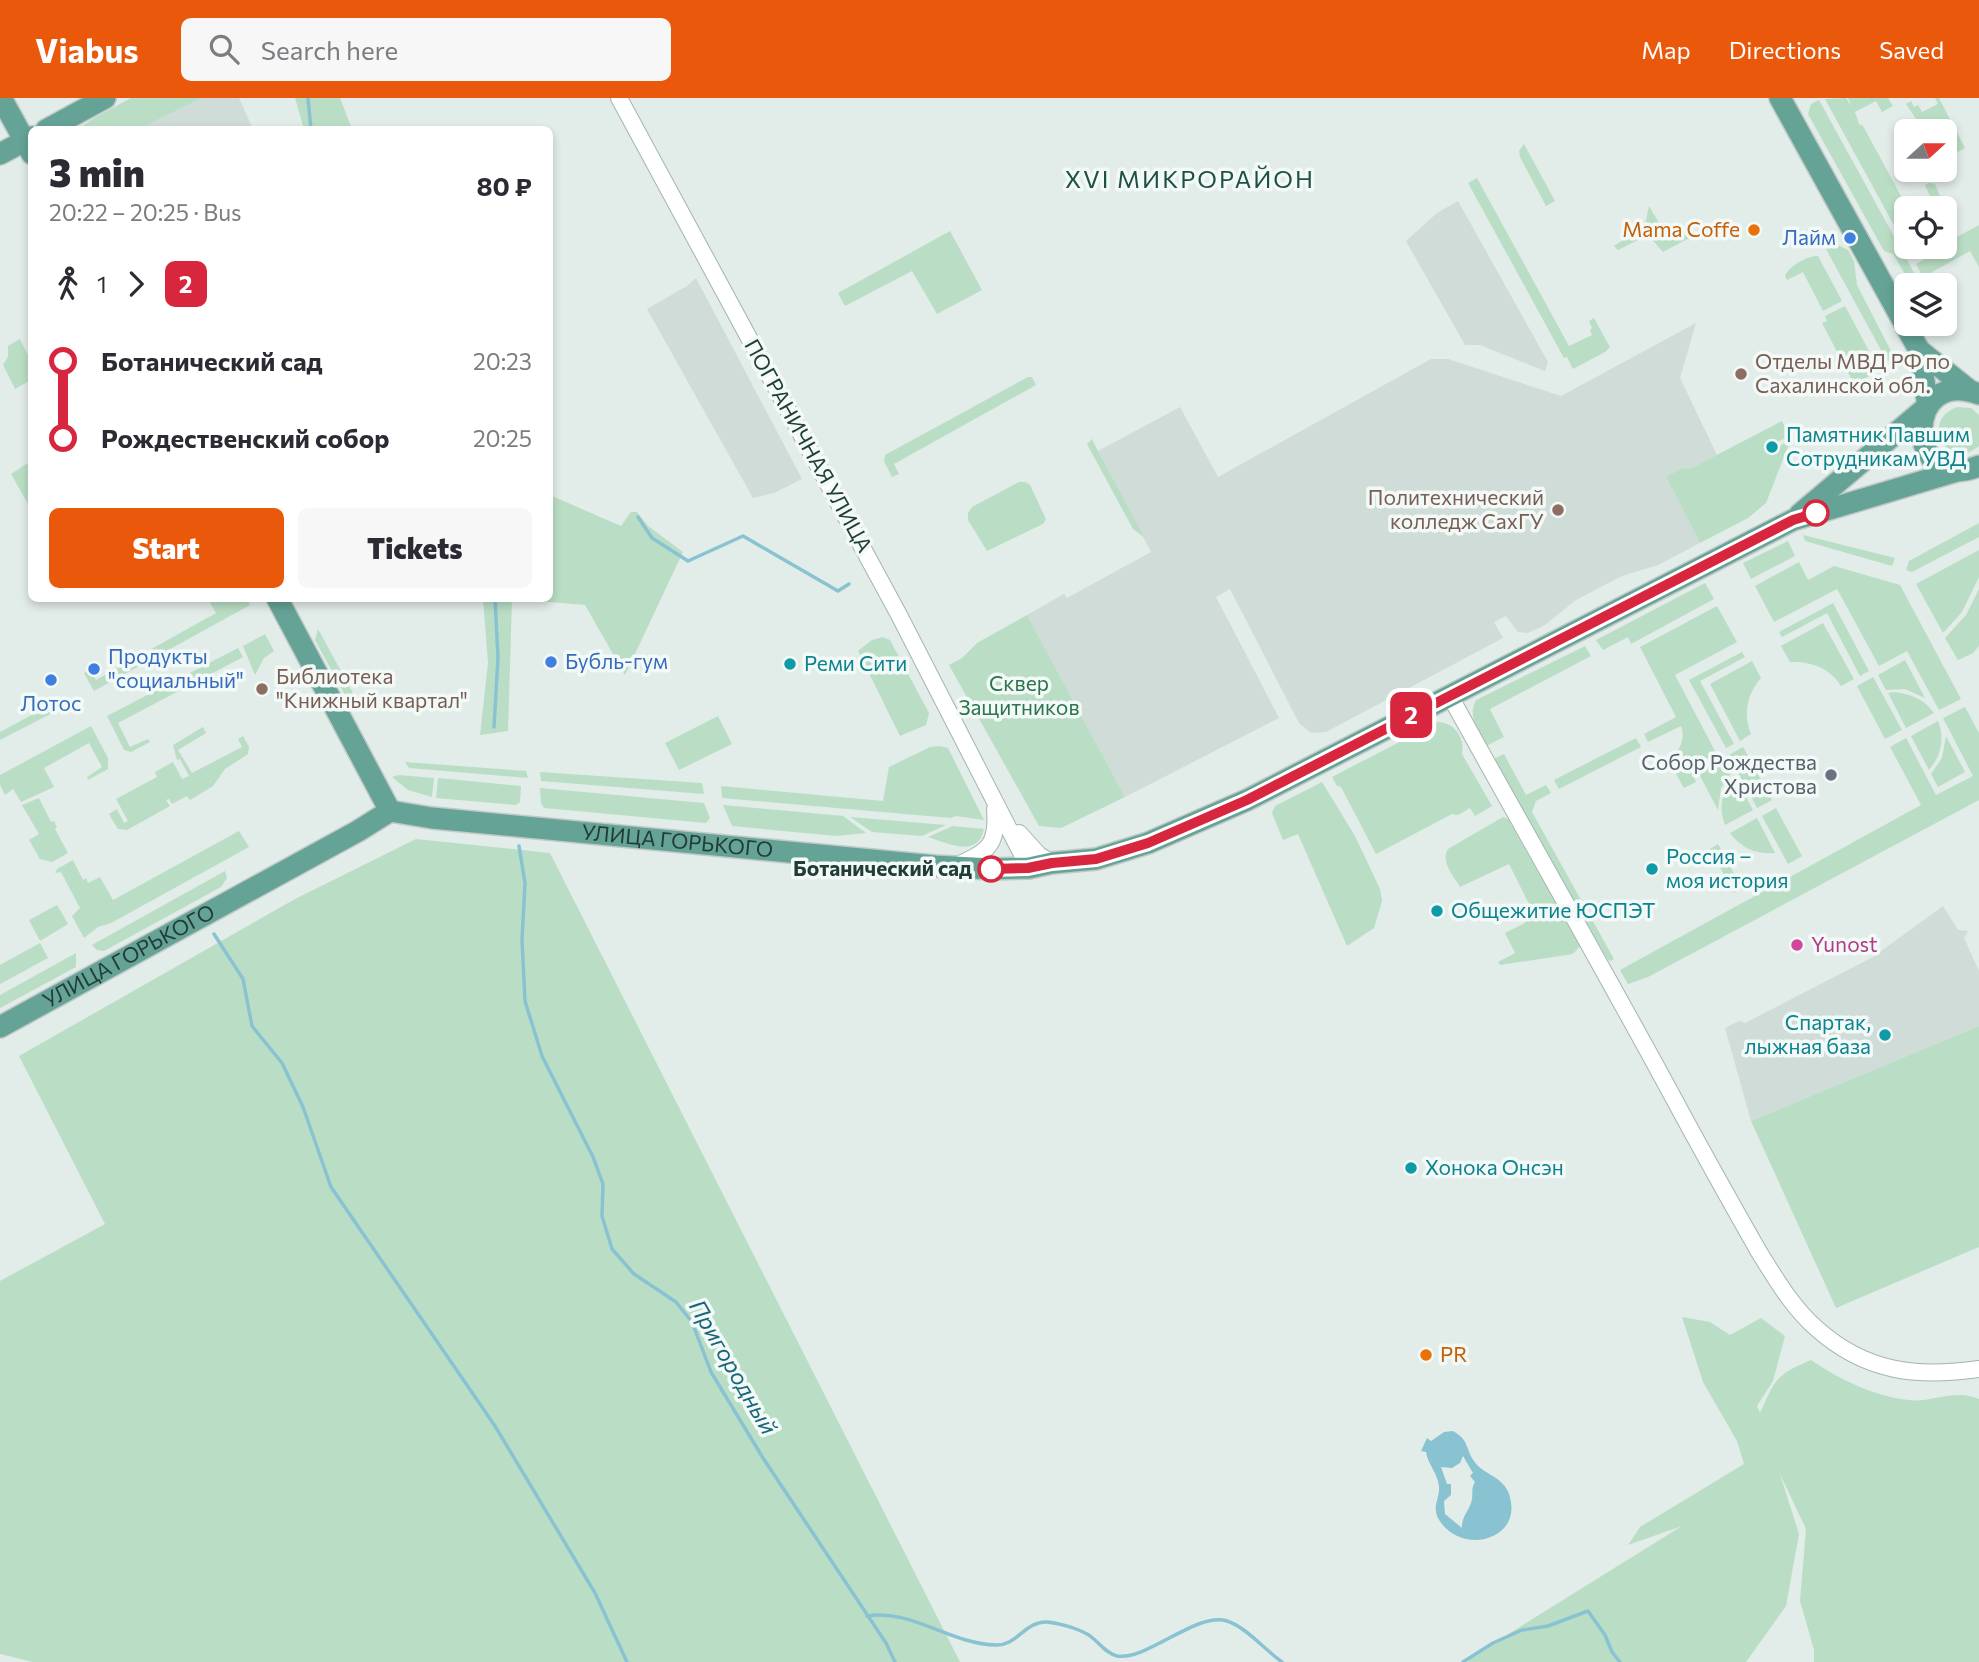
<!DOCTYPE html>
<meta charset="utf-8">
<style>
:root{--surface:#fff;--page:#f7f7f7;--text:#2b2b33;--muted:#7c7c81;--accent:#ea580c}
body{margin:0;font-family:Commissioner,sans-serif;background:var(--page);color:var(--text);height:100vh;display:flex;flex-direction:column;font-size:26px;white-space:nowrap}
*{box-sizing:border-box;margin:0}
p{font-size:23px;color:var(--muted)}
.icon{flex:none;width:38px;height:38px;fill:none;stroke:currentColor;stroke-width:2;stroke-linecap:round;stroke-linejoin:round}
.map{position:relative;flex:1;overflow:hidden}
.panel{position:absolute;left:28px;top:28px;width:525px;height:476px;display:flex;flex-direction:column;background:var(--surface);border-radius:10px;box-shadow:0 4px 10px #0003}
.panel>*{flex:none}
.badge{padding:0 14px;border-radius:10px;font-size:24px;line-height:46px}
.needle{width:46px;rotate:69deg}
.controls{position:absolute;left:1894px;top:21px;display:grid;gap:14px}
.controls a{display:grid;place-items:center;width:63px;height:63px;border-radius:10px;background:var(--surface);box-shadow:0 4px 10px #0003;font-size:35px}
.map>.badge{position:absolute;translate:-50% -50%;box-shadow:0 0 0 4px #fff}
.legs{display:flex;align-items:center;gap:10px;height:77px;padding:0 21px;font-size:23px}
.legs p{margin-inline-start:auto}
.head{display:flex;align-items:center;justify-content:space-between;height:119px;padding:0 21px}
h1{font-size:38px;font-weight:800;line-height:52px}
.action{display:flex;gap:14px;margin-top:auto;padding:14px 21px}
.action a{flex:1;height:80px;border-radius:10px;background:var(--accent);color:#fff;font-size:28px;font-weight:800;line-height:80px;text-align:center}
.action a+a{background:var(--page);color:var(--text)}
ul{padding:0 21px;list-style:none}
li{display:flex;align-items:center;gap:24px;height:77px;font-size:26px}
li i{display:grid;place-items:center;width:10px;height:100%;margin:0 9px;background:currentColor}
li i::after{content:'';width:18px;height:18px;margin:-9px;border:5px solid;border-radius:50%;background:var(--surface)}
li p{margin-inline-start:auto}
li:first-child i{background:linear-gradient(#0000 50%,currentColor 0)}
li:last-child i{background:linear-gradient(currentColor 50%,#0000 0)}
header{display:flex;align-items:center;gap:42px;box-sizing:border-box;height:98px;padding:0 35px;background:var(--accent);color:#fff}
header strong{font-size:33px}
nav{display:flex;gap:38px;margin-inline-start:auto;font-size:24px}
.search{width:490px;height:63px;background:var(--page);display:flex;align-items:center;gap:18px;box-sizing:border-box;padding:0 24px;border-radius:10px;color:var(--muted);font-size:26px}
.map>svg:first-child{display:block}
.built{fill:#d0dcd7}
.green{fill:#badec5}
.water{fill:#89c3d2;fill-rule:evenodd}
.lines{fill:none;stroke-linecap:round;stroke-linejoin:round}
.stream{stroke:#89c3d2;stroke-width:3.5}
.minor-casing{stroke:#a4b4af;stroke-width:18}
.major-casing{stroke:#c1c9c7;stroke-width:24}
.minor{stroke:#fff;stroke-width:16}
.major{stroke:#65a396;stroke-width:21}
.line-1-casing{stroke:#fff;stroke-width:16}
.line-1{stroke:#d7263d;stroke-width:10}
.food-dot{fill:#e8710a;stroke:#f2f9f6;stroke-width:2.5}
.shop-dot{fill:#3f7fe0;stroke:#f2f9f6;stroke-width:2.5}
.education-dot{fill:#8d6e63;stroke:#f2f9f6;stroke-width:2.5}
.culture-dot{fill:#0f9aa8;stroke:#f2f9f6;stroke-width:2.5}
.stop-1-dot{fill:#fff;stroke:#d7263d;stroke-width:3.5}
.worship-dot{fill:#6b7280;stroke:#f2f9f6;stroke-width:2.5}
.hotel-dot{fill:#d1479c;stroke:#f2f9f6;stroke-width:2.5}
.labels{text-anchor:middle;stroke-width:7;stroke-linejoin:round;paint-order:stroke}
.food-label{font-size:21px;fill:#c56008;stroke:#f2f9f6;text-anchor:end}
.shop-label{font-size:21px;fill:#366cbe;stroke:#f2f9f6;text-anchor:start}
.education-label{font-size:21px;fill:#785e54;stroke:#f2f9f6;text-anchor:start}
.culture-label{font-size:21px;fill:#0d838f;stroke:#f2f9f6;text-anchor:start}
.street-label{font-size:21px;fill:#213d37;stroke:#f2f9f6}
.park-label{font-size:21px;fill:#2b754b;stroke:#f2f9f6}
.worship-label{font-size:21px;fill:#5b616d;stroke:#f2f9f6;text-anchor:end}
.stop-label{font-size:21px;font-weight:bold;fill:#213d37;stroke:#f2f9f6;text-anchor:end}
.hotel-label{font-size:21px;fill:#b23c85;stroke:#f2f9f6;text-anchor:start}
.water-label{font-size:23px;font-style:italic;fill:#1a667b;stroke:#f2f9f6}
.quarter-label{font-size:24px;letter-spacing:2px;fill:#1d5046;stroke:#f2f9f6}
</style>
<header>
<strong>Viabus</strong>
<div class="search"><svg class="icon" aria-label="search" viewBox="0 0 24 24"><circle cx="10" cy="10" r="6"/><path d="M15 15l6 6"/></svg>Search here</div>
<nav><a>Map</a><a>Directions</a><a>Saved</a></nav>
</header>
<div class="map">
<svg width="1979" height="1564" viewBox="0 0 1979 1564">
<rect width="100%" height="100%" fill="#e2ece8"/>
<g class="built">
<polygon points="202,0 239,0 253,31 139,31"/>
<polygon points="1458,103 1548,264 1545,273 1480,247 1465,247 1406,143 1437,115"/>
<polygon points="696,180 802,381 774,395 753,400 647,211 687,188"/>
<polygon points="1696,225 1680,280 1717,357 1690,371 1666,379 1700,445 1658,467 1622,478 1576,502 1545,527 1528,535 1518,534 1506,518 1494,524 1503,540 1326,634 1311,635 1299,625 1230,491 1216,499 1279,620 1125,699 1027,517 1064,496 1067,500 1151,454 1098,353 1180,309 1218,379 1431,261 1448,261 1561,298"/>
<polygon points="1943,808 1958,832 1968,833 1964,840 1979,873 1979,928 1751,1023 1725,930 1739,923 1745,925 1873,859"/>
</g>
<g class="green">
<polygon points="131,0 202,0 139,31 78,31 94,20"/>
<polygon points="295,0 340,0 352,31 304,31"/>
<polygon points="1846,0 1852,9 1848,0 1888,0 1893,8 1882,14 1876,3 1855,14 1859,26 1863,28 1907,109 1930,98 1925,87 1929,85 1935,86 1943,105 1934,110 1906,110 1906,125 1896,131 1825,1"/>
<polygon points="1935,0 1939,0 1965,50 1949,59 1944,50 1944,33 1938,25 1932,27 1929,21 1916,21 1906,6 1911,3 1914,9 1918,7 1922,14 1938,6"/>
<polygon points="1819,2 1918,182 1911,186 1893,156 1884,153 1808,16 1811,6"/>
<polygon points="1524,46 1555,103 1546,108 1520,59 1519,53"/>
<polygon points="1477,80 1569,248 1592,237 1590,232 1592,230 1589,223 1594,220 1610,249 1605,254 1573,271 1567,259 1564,260 1468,85"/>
<polygon points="1649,108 1668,140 1689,131 1693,138 1663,154 1648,137 1618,152 1614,148 1645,128"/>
<polygon points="1979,127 1979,169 1970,153 1923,179 1916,166 1935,155 1934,152 1944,149 1944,146"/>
<polygon points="950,133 982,192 937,216 912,173 845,208 838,195"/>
<polygon points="1838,147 1848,152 1854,163 1857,187 1895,261 1887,263 1826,151"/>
<path d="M1818,158L1842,203L1823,213L1803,174L1787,182L1785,178C1789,168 1807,158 1818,158Z"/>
<polygon points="1845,208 1876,266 1873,276 1854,286 1822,225 1827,223 1825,218"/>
<polygon points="20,241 31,263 31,282 15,291 3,267 8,259 8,248"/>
<polygon points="1028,279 1032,279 1036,287 894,366 899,376 892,379 884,363 885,357"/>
<path d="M1957,309L1971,310L1979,317V348C1949,374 1918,324 1957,309Z"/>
<polygon points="1782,323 1789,339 1766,348 1770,354 1791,341 1766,405 1748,420 1700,445 1666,379 1683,370 1690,371"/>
<polygon points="1092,341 1098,353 1144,439 1133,431 1087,346"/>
<polygon points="31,363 31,407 28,406 11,376"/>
<polygon points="1019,384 1025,384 1030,387 1046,421 1043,426 987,453 968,422 968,415 972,409"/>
<polygon points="550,394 552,398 621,428 631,414 637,414 648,428 683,454 625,577 585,507 512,501 508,633 480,637 488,565 483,501 550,500"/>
<polygon points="1979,425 1979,439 1912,474 1906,472 1909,463"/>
<polygon points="1803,437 1895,460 1892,468 1805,443"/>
<polygon points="1788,443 1795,458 1751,481 1743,465"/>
<polygon points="1979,452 1979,479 1962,514 1943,535 1916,486"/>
<polygon points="1799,464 1808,482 1834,468 1900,487 1961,601 1939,612 1907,553 1879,568 1837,491 1774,524 1755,488"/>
<polygon points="1705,485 1714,501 1631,546 1628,539 1603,552 1596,542"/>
<polygon points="1979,491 1979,548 1973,555 1958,562 1945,540 1966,517"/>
<polygon points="208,501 247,501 250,507 94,593 84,575 90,572 96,582 216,515"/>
<polygon points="1833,505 1869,573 1860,578 1827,515 1782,539 1779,534"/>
<path d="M1717,508L1737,544L1675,577L1716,655L1689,670L1696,684L1684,690L1669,664C1679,653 1686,642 1681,628L1648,644L1644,636L1676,619L1640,549Z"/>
<polygon points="1027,517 1125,699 1061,730 1039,728 949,567 962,560 977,545"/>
<path d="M1823,525L1854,581L1841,588C1830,570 1811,563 1790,564L1781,548Z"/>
<polygon points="318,531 354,597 350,599 345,597 315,542"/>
<polygon points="265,536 274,553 264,560 255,577 243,548"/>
<polygon points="883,539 890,542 929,615 926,627 900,638 858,553 872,542"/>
<path d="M1585,548L1591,558L1490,611L1504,639L1486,648C1479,634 1467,619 1476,602Z"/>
<polygon points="238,550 243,559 118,625 130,649 148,641 150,644 131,654 124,652 107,618"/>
<polygon points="1742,554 1745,559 1700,583 1734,646 1726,650 1689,582"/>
<polygon points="1905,562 1925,600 1905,591 1886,592 1878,577"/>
<path d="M1752,563L1761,580C1747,596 1743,616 1751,636L1740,643L1710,586Z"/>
<polygon points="1873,579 1902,632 1885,641 1857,588"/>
<path d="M1894,594C1911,596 1924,601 1934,615L1906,630L1888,595Z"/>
<polygon points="56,604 60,611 0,642 0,634"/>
<polygon points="1965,609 1979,635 1979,702 1648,879 1628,886 1620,872 1921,707 1890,649 1906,640 1936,697 1973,678 1943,620"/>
<polygon points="718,618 732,646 679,672 665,645"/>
<path d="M1938,623C1945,640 1941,658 1929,672L1911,638Z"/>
<path d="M1438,624C1455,625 1465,640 1462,656L1492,708L1475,718L1470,710L1458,717L1452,716L1376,756L1341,689L1337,688L1332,679Z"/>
<polygon points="91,628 108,660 108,671 88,682 87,679 102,669 89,645 44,670 54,689 21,704 13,691 5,697 0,687 0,677"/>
<polygon points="203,629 206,635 178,652 192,675 242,649 238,641 243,638 249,649 248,656 225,671 213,688 190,702 187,698 172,706 169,701 166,702 170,708 127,732 118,731 109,716 117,711 124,725 128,723 116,701 157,679 155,674 173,664 182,681 189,678 180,661 177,662 173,647"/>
<polygon points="1946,638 1965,674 1938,689 1931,676 1942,660"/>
<polygon points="1636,640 1641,649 1559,691 1554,682"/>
<polygon points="940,648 948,650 984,722 956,718 951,720 722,700 721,688 883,703 889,669 930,649"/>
<polygon points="1743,649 1772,702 1757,710 1729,657"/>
<polygon points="1504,656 1526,697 1546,687 1551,695 1536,703 1532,714 1614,861 1611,863 1608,862 1493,661"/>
<polygon points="1724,659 1732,674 1721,690 1718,712 1698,674"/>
<polygon points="405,664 526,673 528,680 409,670"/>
<polygon points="540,674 702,685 704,696 541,683"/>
<polygon points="399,677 434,680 432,699 408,692 392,679"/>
<path d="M1734,677L1753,712L1725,727C1718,710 1722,692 1734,677Z"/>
<polygon points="438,680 521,688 520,704 516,707 436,700"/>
<polygon points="1322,684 1355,738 1380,791 1382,803 1374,830 1347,848 1298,736 1283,742 1272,715 1275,708"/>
<polygon points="540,690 704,705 710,720 706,725 544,710 541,705"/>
<polygon points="39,700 51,724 54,723 57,729 55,731 68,755 52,764 40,761 29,742 39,736 22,707"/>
<polygon points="723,707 843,718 866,735 836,738 732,728"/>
<polygon points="1776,710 1802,758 1788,766 1762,718"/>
<polygon points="850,719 946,727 922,738 872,734"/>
<path d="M1503,719L1508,721L1580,848L1573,856L1500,867L1498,864L1515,855L1505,835L1525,825L1519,812L1529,806L1509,766L1460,789C1454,778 1440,764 1448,751Z"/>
<path d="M1757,720L1775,755C1757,757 1741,750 1730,735Z"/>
<path d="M953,728L984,731C978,761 947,745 928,739Z"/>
<polygon points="239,733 249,749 111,825 98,829 84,840 72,818 80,810 61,774 55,775 57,771 73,762 83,782 86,780 88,785 100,779 113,802"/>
<polygon points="416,741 550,755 960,1564 33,1564 0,1556 0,1183 105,1126 19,958 295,801"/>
<polygon points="1718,746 1738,783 1747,779 1750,786 1734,795 1710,751"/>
<polygon points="225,773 227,780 221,789 104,853 97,852 92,847"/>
<polygon points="57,807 68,826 40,843 29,822"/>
<polygon points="40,845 48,860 0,886 0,867"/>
<polygon points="76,855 76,869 0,910 0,897"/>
<polygon points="1979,928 1979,1149 1836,1210 1751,1023"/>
<path d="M1682,1219L1710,1224L1730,1237L1761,1220L1785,1238L1773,1283L1757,1308L1760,1315C1775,1282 1775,1277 1811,1262C1839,1281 1873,1298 1908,1302C1931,1305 1956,1290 1979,1301V1564H1814V1552L1800,1503L1806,1431L1780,1376L1799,1436L1786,1508L1746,1564H1468L1473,1558L1682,1428L1628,1447L1640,1429L1744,1366L1737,1343L1703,1284Z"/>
</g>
<path class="water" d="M1453,1333C1470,1343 1465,1350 1474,1363C1483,1377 1503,1378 1509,1396C1525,1443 1459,1459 1438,1420C1432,1408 1440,1400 1439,1389C1438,1375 1428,1367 1426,1354L1421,1353L1427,1340L1431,1343L1444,1334ZM1463,1358L1473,1375L1470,1378L1475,1384C1471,1391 1473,1394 1472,1401C1470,1412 1461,1419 1462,1430L1445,1416L1444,1403L1451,1397V1386H1447L1441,1369L1452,1370L1460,1365Z"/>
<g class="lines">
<g class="stream">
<polyline points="308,0 311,32"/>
<polyline points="638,419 652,440 688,463 743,438 838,493 849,486"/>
<polyline points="494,629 498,560 495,500"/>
<polyline points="519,748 525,785 522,842 525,903 542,958 593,1059 603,1086 602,1118 612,1151 634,1176 676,1204 692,1224 711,1274 763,1360 886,1545 895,1564"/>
<polyline points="214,836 243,881 252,928 282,965 303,1009 331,1089 495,1328 595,1495 627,1564"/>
<path d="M867,1518C913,1511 950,1546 996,1547C1017,1548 1025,1523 1047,1524C1059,1525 1076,1530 1087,1536C1098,1542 1104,1555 1117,1558C1147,1563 1197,1513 1227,1523C1246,1529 1265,1552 1282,1564"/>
<polyline points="1463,1564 1493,1545 1522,1532 1548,1528 1588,1513 1605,1537 1612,1554 1620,1564"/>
</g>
<defs>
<g id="minor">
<polyline points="619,0 899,517 1029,770"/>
<path d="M1450,598C1524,732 1601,866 1674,1001C1702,1053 1730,1103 1759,1154C1776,1181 1792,1209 1816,1230C1865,1274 1916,1280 1979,1271"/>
<polyline points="1019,735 1039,757 1052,765"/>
<path d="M956,768C988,753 998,748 995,711"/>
</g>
<g id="major">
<polyline points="1,0 32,56"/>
<polyline points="1780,0 1919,252 1928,308"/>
<polyline points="46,32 105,0"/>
<polyline points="0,56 32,39"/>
<polyline points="1919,252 1969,292"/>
<path d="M1979,296C1902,267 1904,398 1979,368"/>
<polyline points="1800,416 1928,308"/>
<polyline points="277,500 390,713"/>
<path id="s1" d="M0,929L358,733L390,713L432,720L935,768L992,771L1029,770L1052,765L1096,761L1148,745L1247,702L1793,422L1957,373"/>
</g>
</defs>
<use href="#minor" class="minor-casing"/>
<use href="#major" class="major-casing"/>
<use href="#minor" class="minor"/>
<use href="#major" class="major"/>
</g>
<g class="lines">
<defs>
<polyline id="line-1" points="991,771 1028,770 1052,765 1096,761 1148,745 1247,702 1793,422 1816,415"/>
</defs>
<use href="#line-1" class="line-1-casing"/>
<use href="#line-1" class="line-1"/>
</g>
<g class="food-dot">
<circle cx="1754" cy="132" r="7"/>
<circle cx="1426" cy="1257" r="7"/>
</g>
<g class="shop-dot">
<circle cx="1850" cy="140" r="7"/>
<circle cx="551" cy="564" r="7"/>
<circle cx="94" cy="571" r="7"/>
<circle cx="51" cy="582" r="7"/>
</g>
<g class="education-dot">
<circle cx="1741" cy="276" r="7"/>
<circle cx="1558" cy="412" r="7"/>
<circle cx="262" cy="591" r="7"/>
</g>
<g class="culture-dot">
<circle cx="1772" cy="349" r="7"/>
<circle cx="790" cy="566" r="7"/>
<circle cx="1652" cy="771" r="7"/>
<circle cx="1437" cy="813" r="7"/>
<circle cx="1885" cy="937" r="7"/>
<circle cx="1411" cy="1070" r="7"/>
</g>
<g class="stop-1-dot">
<circle cx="1816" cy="415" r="12"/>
<circle cx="991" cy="771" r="12"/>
</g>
<circle class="worship-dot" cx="1831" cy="677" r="7"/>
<circle class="hotel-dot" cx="1797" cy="847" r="7"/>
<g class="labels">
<g class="food-label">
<text x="1740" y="139">Mama Coffe</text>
<text x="1440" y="1264" text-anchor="start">PR</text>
</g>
<g class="shop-label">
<text x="1836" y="147" text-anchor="end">Лайм</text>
<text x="108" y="566">Продукты<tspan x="108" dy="24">"социальный"</tspan></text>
<text x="565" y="571">Бубль-гум</text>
<text x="51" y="613" text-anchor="middle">Лотос</text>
</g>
<g class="education-label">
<text x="1755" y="271">Отделы МВД РФ по<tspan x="1755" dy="24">Сахалинской обл.</tspan></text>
<text x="1544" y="407" text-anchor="end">Политехнический<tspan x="1544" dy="24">колледж СахГУ</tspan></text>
<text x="276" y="586">Библиотека<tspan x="276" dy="24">"Книжный квартал"</tspan></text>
</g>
<g class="culture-label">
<text x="1786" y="344">Памятник Павшим<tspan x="1786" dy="24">Сотрудникам УВД</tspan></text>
<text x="804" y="573">Реми Сити</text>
<text x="1666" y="766">Россия –<tspan x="1666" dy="24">моя история</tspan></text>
<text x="1451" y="820">Общежитие ЮСПЭТ</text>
<text x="1871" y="932" text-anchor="end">Спартак,<tspan x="1871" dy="24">лыжная база</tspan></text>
<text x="1425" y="1077">Хонока Онсэн</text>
</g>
<g class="street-label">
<text transform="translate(808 348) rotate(61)" y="7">ПОГРАНИЧНАЯ УЛИЦА</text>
<text dy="7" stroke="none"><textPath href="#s1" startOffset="735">УЛИЦА ГОРЬКОГО</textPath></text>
<text dy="7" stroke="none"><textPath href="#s1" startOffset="147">УЛИЦА ГОРЬКОГО</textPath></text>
</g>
<g class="park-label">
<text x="1019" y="593">Сквер<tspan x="1019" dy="24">Защитников</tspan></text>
</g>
<g class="worship-label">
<text x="1817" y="672">Собор Рождества<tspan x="1817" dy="24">Христова</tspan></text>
</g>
<g class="stop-label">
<text x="972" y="778">Ботанический сад</text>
</g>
<g class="hotel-label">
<text x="1811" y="854">Yunost</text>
</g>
<g class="water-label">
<text transform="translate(733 1269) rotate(60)" y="8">Пригородный</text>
</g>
<g class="quarter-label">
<text x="1190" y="90">XVI МИКРОРАЙОН</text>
</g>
</g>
</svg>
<div class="controls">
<a><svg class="needle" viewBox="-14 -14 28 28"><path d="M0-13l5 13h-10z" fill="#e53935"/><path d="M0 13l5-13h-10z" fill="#7c7c81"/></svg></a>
<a><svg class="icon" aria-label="locate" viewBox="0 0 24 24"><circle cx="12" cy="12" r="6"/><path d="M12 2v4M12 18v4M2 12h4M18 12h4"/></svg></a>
<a><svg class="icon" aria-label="layers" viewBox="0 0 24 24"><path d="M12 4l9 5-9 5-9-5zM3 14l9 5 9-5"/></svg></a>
</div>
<b class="badge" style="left:1411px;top:617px;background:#d7263d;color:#fff">2</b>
<section class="panel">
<div class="head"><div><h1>3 min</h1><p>20:22 – 20:25 · Bus</p></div><b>80 ₽</b></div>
<div class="legs"><svg class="icon" aria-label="walk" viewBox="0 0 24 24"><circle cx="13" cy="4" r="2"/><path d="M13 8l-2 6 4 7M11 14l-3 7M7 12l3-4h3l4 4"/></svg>1<svg class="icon" aria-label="forward" viewBox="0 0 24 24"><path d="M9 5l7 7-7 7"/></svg><b class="badge" style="background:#d7263d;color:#fff">2</b></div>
<ul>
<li><i style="color:#d7263d"></i><b>Ботанический сад</b><p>20:23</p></li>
<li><i style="color:#d7263d"></i><b>Рождественский собор</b><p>20:25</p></li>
</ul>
<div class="action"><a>Start</a><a>Tickets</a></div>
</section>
</div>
